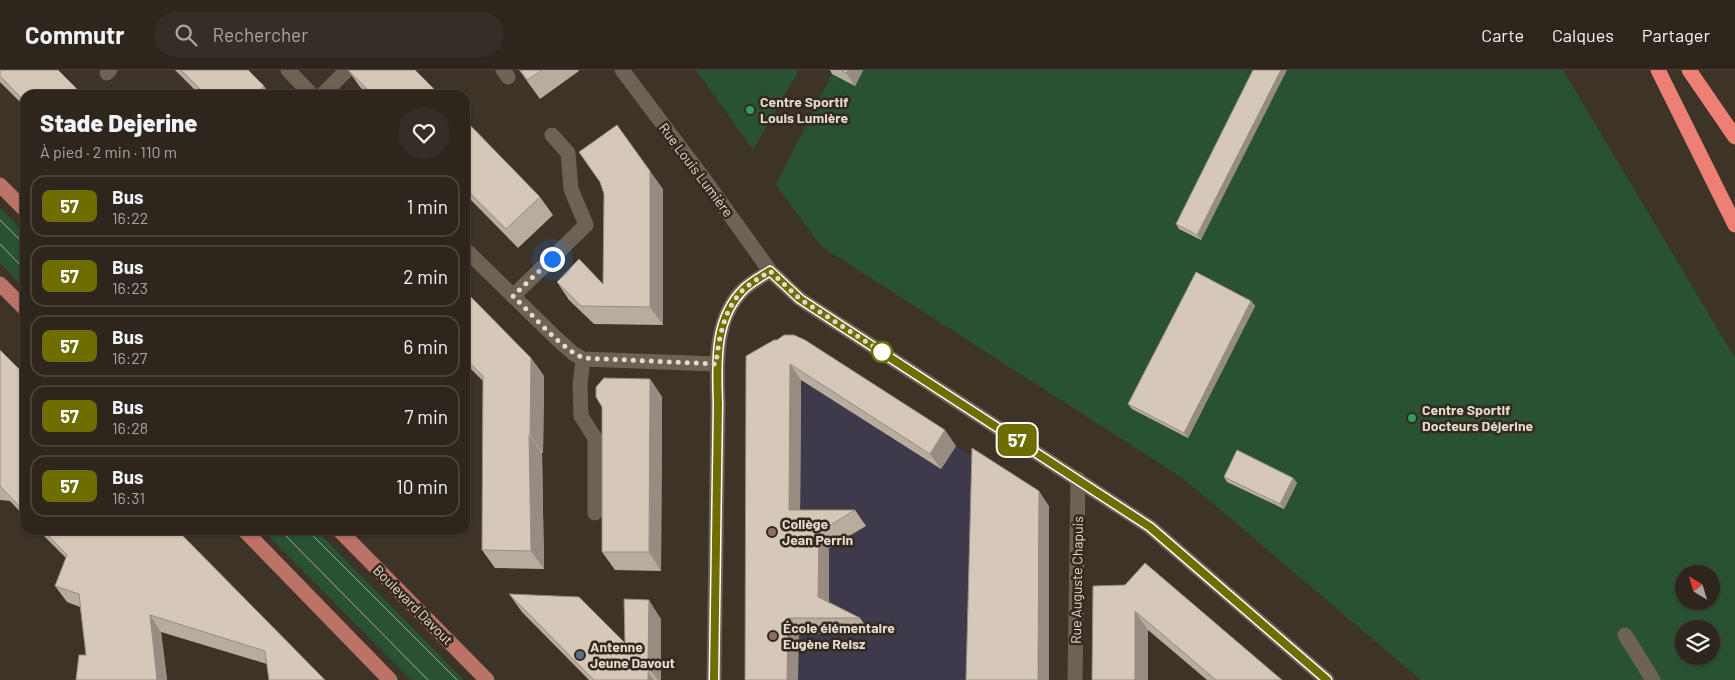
<!DOCTYPE html>
<html lang="fr">
<meta charset="utf-8">
<style>
:root{--surface:#2e261d;--page:#362e26;--text:#f1f3f6;--muted:#a7a5a4;--line:#49433b}
body{margin:0;font-family:Barlow,sans-serif;background:var(--page);color:var(--text);height:100vh;display:flex;flex-direction:column;font-size:19px;white-space:nowrap}
*{box-sizing:border-box;margin:0}
p{font-size:16px;color:var(--muted)}
.icon{flex:none;width:28px;height:28px;fill:none;stroke:currentColor;stroke-width:2;stroke-linecap:round;stroke-linejoin:round}
.map{position:relative;flex:1;overflow:hidden}
.details{position:absolute;left:20px;top:20px;width:450px;height:445px;display:flex;flex-direction:column;background:var(--surface);border-radius:15px;box-shadow:0 1px 4px #0004,0 0 0 1px var(--line)}
.details>*{flex:none}
.badge{padding:0 10px;border-radius:8px;font-size:18px;line-height:32px}
.needle{width:32px;rotate:322deg}
.tools{position:absolute;left:1675px;top:495px;display:grid;gap:10px}
.tools a{display:grid;place-items:center;width:45px;height:45px;border-radius:50%;background:var(--surface);box-shadow:0 1px 4px #0004,0 0 0 1px var(--line);font-size:25px}
.you{position:absolute;width:25px;height:25px;margin:-12px;border:4px solid #fff;border-radius:50%;background:#1a73e8;box-shadow:0 0 0 8px #1a73e833}
.map>.badge{position:absolute;translate:-50% -50%;box-shadow:0 0 0 2px #fff}
.round{display:grid;place-items:center;flex:none;width:52px;height:52px;border-radius:26px;background:var(--page)}
.summary{display:flex;align-items:center;justify-content:space-between;height:85px;padding:0 20px}
h1{font-size:24px;font-weight:800;line-height:38px}
ul{padding:0;list-style:none}
li{display:flex;align-items:center;gap:15px;height:62px;margin:0 10px 8px;padding:0 10px;border:2px solid var(--line);border-radius:15px}
li div{flex:1}
li b{display:block;font-size:19px}
li em{font-style:normal}
li .badge{min-width:55px;font-weight:700;text-align:center}
header{display:flex;align-items:center;gap:30px;box-sizing:border-box;height:70px;padding:0 25px;background:var(--surface);border-bottom:1px solid var(--line)}
header strong{font-size:24px}
nav{display:flex;gap:28px;margin-inline-start:auto;font-size:18px}
.search{width:350px;height:45px;background:var(--page);display:flex;align-items:center;gap:12px;box-sizing:border-box;padding:0 18px;border-radius:28px;color:var(--muted);font-size:19px}
.map>svg:first-child{display:block}
.education{fill:#3e3a4b}
.green{fill:#295233;fill-rule:evenodd}
.lines{fill:none;stroke-linecap:round;stroke-linejoin:round}
.minor{stroke:#6e6255;stroke-width:15}
.major{stroke:#bb7368;stroke-width:15}
.highway{stroke:#ee7f74;stroke-width:15}
.tram{stroke:#ada59c;stroke-width:1}
.wall{fill:#b8ac9f}
.shaded-wall{fill:#968c82}
.building{fill:#d6c8b9;stroke:#968c82}
.line-casing{stroke:#fff;stroke-width:11}
.line{stroke:#6e6e00;stroke-width:8}
.walk{stroke:#e2dbd3;stroke-width:5;stroke-dasharray:0 9}
.leisure-dot{fill:#2e9e5b;stroke:#34291d;stroke-width:2}
.stop-dot{fill:#fff;stroke:#6e6e00;stroke-width:2.5}
.education-dot{fill:#8d6e63;stroke:#34291d;stroke-width:2}
.service-dot{fill:#5c6f8a;stroke:#34291d;stroke-width:2}
.labels{text-anchor:middle;stroke-width:5;stroke-linejoin:round;paint-order:stroke}
.poi-label{font-size:14px;font-weight:bold;fill:#e2dbd3;stroke:#34291d;text-anchor:start}
.street-label{font-size:14px;fill:#e2dbd3;stroke:#34291d}
</style>
<header>
<strong>Commutr</strong>
<div class="search"><svg class="icon" aria-label="search" viewBox="0 0 24 24"><circle cx="10" cy="10" r="6"/><path d="M15 15l6 6"/></svg>Rechercher</div>
<nav><a>Carte</a><a>Calques</a><a>Partager</a></nav>
</header>
<div class="map">
<svg width="1735" height="610" viewBox="0 0 1735 610">
<rect width="100%" height="100%" fill="#3e3327"/>
<polygon class="education" points="757,298 854,311 1049,436 1049,610 755,610"/>
<g class="green">
<polygon points="696,0 799,0 753,80"/>
<path d="M834,0H1563L1735,288V610H1421L1184,409L821,176L776,115ZM1684,504H1711V531H1684ZM1684,559H1711V586H1684Z"/>
<polygon points="0,138 25,164 25,219 0,193"/>
<polygon points="263,460 316,460 464,610 411,610"/>
</g>
<g class="lines">
<g class="minor">
<polyline points="288,0 312,25"/>
<polyline points="503,0 508,7"/>
<polyline points="622,0 707,113 770,201 800,229 1150,457 1327,610"/>
<polyline points="107,3 110,0"/>
<polyline points="322,25 347,0"/>
<polyline points="465,179 555,267 574,284 583,289 716,294"/>
<polyline points="513,226 586,155 571,119 568,83 552,65"/>
<polyline points="583,289 580,315 581,346 595,368 595,443"/>
<polyline points="1625,565 1653,610"/>
<path d="M714,610L718,334C717,295 713,249 744,219C752,212 761,207 770,201"/>
<polyline points="1075,610 1078,409"/>
</g>
<g class="major">
<polyline points="0,115 25,140"/>
<polyline points="0,214 25,239"/>
<polyline points="244,460 390,610"/>
<polyline points="339,460 487,610"/>
</g>
<g class="highway">
<polyline points="1658,0 1735,155"/>
<polyline points="1689,0 1735,67"/>
</g>
<g class="tram">
<polyline points="0,150 25,175"/>
<polyline points="0,174 25,200"/>
<polyline points="280,460 428,610"/>
<polyline points="307,460 457,610"/>
</g>
</g>
<g class="wall">
<polygon points="0,0 25,25 25,37 0,12"/>
<polygon points="175,0 248,0 264,16 270,25 200,25"/>
<polygon points="348,0 440,25 368,25 360,17"/>
<polygon points="519,0 578,0 579,1 540,29"/>
<polygon points="830,0 863,0 855,16 832,4"/>
<polygon points="1253,0 1201,170 1179,159 1176,154"/>
<polygon points="465,50 540,127 553,145 518,178 465,124"/>
<polygon points="663,119 663,255 594,254 569,230 557,212 603,214"/>
<polygon points="465,221 531,288 544,306 543,383 542,383 544,499 495,498 482,480 483,311 465,293"/>
<polygon points="1251,231 1255,236 1188,368 1132,339 1128,334"/>
<polygon points="774,270 956,376 941,399 801,310 800,440 855,440 866,456 829,478 829,532 860,548 871,564 799,564 745,610"/>
<polygon points="0,280 25,305 25,447 10,431 0,430"/>
<polygon points="650,309 662,327 661,501 615,500 602,482"/>
<polygon points="1224,407 1293,408 1297,413 1284,439 1227,412"/>
<polygon points="38,460 177,460 325,610 267,594 161,562 167,610 76,610 86,585 80,537 67,532 55,516 66,488"/>
<polygon points="1125,515 1282,610 1207,610 1148,560 1148,610"/>
<polygon points="509,524 625,573 661,549 661,610 589,610 522,542"/>
</g>
<g class="shaded-wall">
<polygon points="848,0 863,0 855,16 846,3"/>
<polygon points="1281,0 1287,0 1201,170 1197,165"/>
<polygon points="650,101 663,119 663,255 650,237"/>
<polygon points="1251,231 1255,236 1188,368 1184,363"/>
<polygon points="531,288 544,306 543,383 530,365"/>
<polygon points="790,294 801,310 800,456 789,440"/>
<polygon points="650,309 662,327 661,501 649,482"/>
<polygon points="945,360 956,376 941,399 930,384"/>
<polygon points="529,365 542,383 544,499 531,481"/>
<polygon points="1293,408 1297,413 1284,439 1280,434"/>
<polygon points="1039,421 1049,436 1049,610 1038,610"/>
<polygon points="819,462 829,478 829,542 818,527"/>
<polygon points="649,530 661,549 661,610 658,610 648,597"/>
<polygon points="1135,541 1148,560 1148,610 1135,610"/>
<polygon points="150,545 161,562 167,610 157,610"/>
<polygon points="788,548 799,564 798,610 787,610"/>
<polygon points="648,602 654,610 648,610"/>
</g>
<g class="building">
<polygon points="0,0 58,0 83,25 25,25 25,32 0,6"/>
<polygon points="181,0 248,0 264,16 255,25 206,25"/>
<polygon points="348,0 415,0 440,25 373,25"/>
<polygon points="520,0 542,0 527,10"/>
<polygon points="841,0 848,0 846,3"/>
<polygon points="1253,0 1281,0 1197,165 1176,154"/>
<polygon points="465,50 540,127 506,159 465,118"/>
<polygon points="617,55 650,101 650,237 581,236 557,212 579,189 603,214 604,124 600,112 579,82"/>
<polygon points="1196,202 1251,231 1184,363 1128,334"/>
<polygon points="465,221 531,288 530,365 529,365 531,481 482,480 483,306 465,288"/>
<polygon points="784,265 794,265 805,270 945,360 930,384 790,294 789,440 855,440 819,462 818,527 860,548 788,548 787,610 745,610 746,286 774,270 777,270"/>
<polygon points="0,280 25,305 25,442 0,416"/>
<polygon points="604,308 650,309 649,482 602,482 602,337 596,327 596,317"/>
<polygon points="972,378 1039,421 1038,610 966,610"/>
<polygon points="1237,380 1293,408 1280,434 1224,407"/>
<polygon points="43,460 177,460 325,610 269,610 265,581 150,545 157,610 76,610 79,585 86,585 79,524 55,516 67,485"/>
<polygon points="1145,493 1282,610 1216,610 1135,541 1135,610 1092,610 1093,516 1125,515"/>
<polygon points="509,524 579,527 625,573 624,529 649,530 648,597 652,600 648,602 648,610 594,610"/>
</g>
<g class="lines">
<defs>
<path id="line" d="M714,610L718,334C717,295 713,249 744,219C751,212 761,207 770,201L800,229L1150,457L1327,610"/>
</defs>
<use href="#line" class="line-casing"/>
<use href="#line" class="line"/>
<path class="walk" d="M552,189L513,226C534,246 558,276 583,288L716,294C719,267 724,238 744,219C752,212 761,207 770,201L800,229L882,282"/>
</g>
<g class="leisure-dot">
<circle cx="750" cy="40" r="5"/>
<circle cx="1412" cy="348" r="5"/>
</g>
<circle class="stop-dot" cx="882" cy="282" r="10"/>
<g class="education-dot">
<circle cx="772" cy="462" r="5"/>
<circle cx="773" cy="566" r="5"/>
</g>
<circle class="service-dot" cx="580" cy="585" r="5"/>
<g class="labels">
<g class="poi-label">
<text x="760" y="37">Centre Sportif<tspan x="760" dy="16">Louis Lumière</tspan></text>
<text x="1422" y="345">Centre Sportif<tspan x="1422" dy="16">Docteurs Déjerine</tspan></text>
<text x="782" y="459">Collège<tspan x="782" dy="16">Jean Perrin</tspan></text>
<text x="783" y="563">École élémentaire<tspan x="783" dy="16">Eugène Reisz</tspan></text>
<text x="590" y="582">Antenne<tspan x="590" dy="16">Jeune Davout</tspan></text>
</g>
<g class="street-label">
<text transform="translate(696 100) rotate(53)" y="5">Rue Louis Lumière</text>
<text transform="translate(1077 510) rotate(-89)" y="5">Rue Auguste Chapuis</text>
<text transform="translate(413 535) rotate(45)" y="5">Boulevard Davout</text>
</g>
</g>
</svg>
<div class="tools">
<a><svg class="needle" viewBox="-14 -14 28 28"><path d="M0-13l5 13h-10z" fill="#e53935"/><path d="M0 13l5-13h-10z" fill="#a7a5a4"/></svg></a>
<a><svg class="icon" aria-label="layers" viewBox="0 0 24 24"><path d="M12 4l9 5-9 5-9-5zM3 14l9 5 9-5"/></svg></a>
</div>
<div class="you" style="left:552px;top:189px"></div>
<b class="badge" style="left:1017px;top:370px;background:#6e6e00;color:#fff">57</b>
<section class="details">
<div class="summary"><div><h1>Stade Dejerine</h1><p>À pied · 2 min · 110 m</p></div><a class="round"><svg class="icon" aria-label="heart" viewBox="0 0 24 24"><path d="M12 20l-8-8c-3-5 5-10 8-4 3-6 11-1 8 4z"/></svg></a></div>
<ul>
<li><span class="badge" style="background:#6e6e00;color:#fff">57</span><div><b>Bus</b><p>16:22</p></div><em>1 min</em></li>
<li><span class="badge" style="background:#6e6e00;color:#fff">57</span><div><b>Bus</b><p>16:23</p></div><em>2 min</em></li>
<li><span class="badge" style="background:#6e6e00;color:#fff">57</span><div><b>Bus</b><p>16:27</p></div><em>6 min</em></li>
<li><span class="badge" style="background:#6e6e00;color:#fff">57</span><div><b>Bus</b><p>16:28</p></div><em>7 min</em></li>
<li><span class="badge" style="background:#6e6e00;color:#fff">57</span><div><b>Bus</b><p>16:31</p></div><em>10 min</em></li>
</ul>
</section>
</div>
